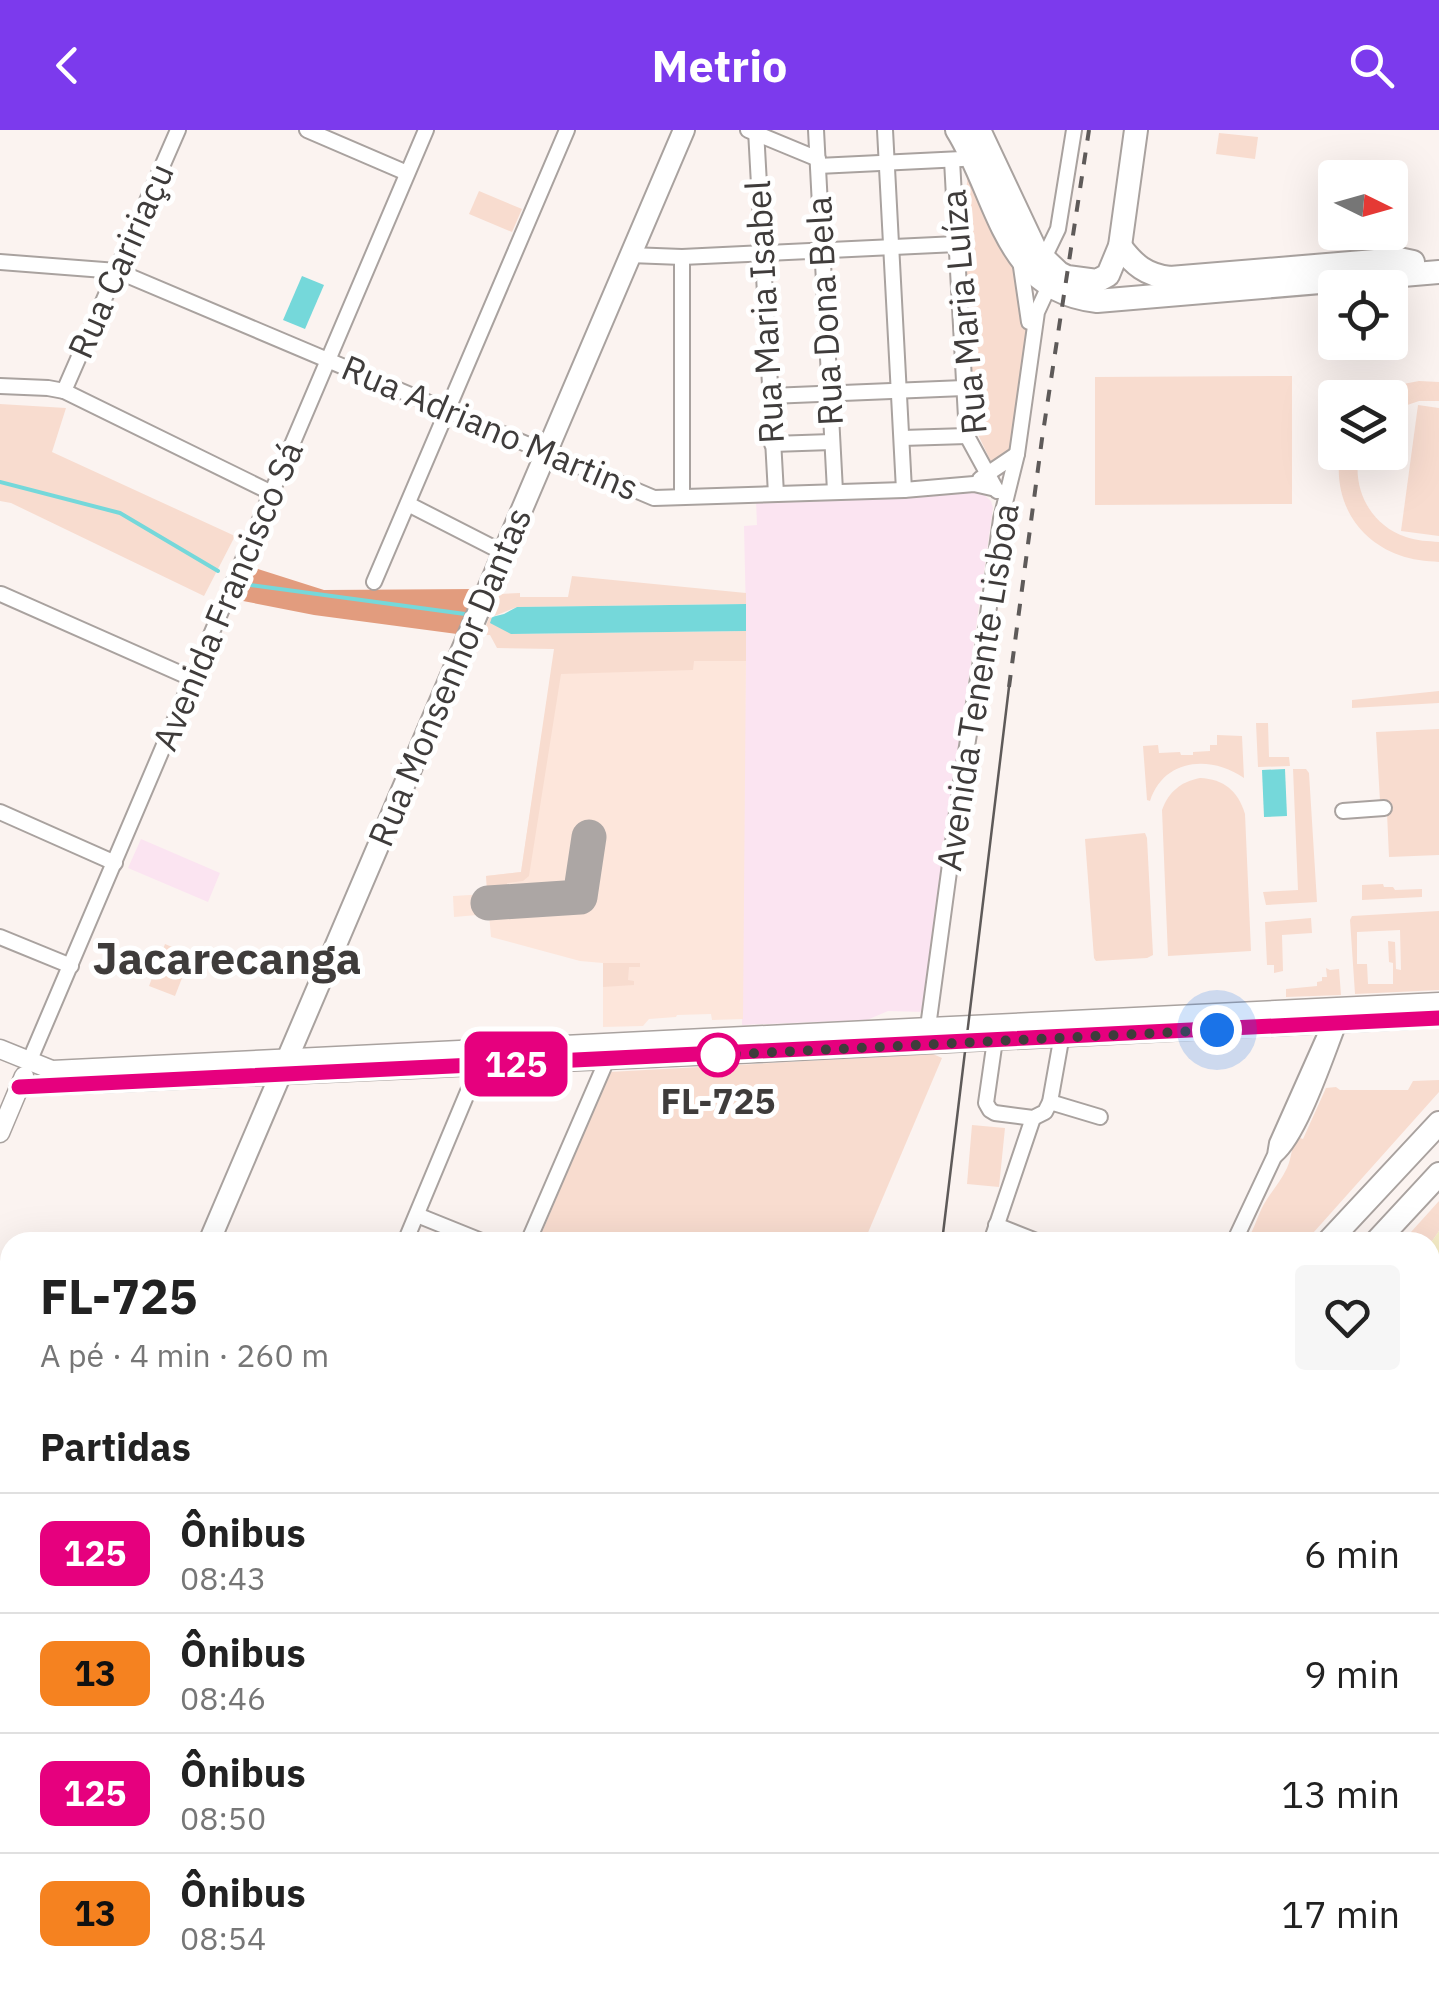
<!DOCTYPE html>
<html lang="pt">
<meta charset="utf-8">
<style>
:root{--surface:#fff;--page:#f6f6f6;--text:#222;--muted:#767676;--line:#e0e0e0;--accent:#7c3aed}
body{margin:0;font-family:"IBM Plex Sans",sans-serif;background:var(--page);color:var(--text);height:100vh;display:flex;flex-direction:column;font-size:38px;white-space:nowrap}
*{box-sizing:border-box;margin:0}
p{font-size:32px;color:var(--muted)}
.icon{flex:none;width:55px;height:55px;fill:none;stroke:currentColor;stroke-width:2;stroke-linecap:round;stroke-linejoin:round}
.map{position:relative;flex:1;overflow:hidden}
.side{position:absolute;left:0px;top:1102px;width:1440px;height:762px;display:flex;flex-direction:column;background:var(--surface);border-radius:30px 30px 0 0;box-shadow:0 10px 40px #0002}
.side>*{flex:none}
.badge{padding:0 20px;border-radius:15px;font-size:35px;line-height:65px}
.needle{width:65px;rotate:95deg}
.fabs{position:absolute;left:1318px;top:30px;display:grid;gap:20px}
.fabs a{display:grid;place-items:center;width:90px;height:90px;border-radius:10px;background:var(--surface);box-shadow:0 10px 40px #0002;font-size:50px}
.you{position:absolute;width:50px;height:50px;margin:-25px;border:8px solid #fff;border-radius:50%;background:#1a73e8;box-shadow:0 0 0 15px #1a73e833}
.map>.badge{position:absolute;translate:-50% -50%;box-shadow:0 0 0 5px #fff}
h2{padding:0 40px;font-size:38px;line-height:90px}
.round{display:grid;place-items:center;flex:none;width:105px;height:105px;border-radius:10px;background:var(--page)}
.overview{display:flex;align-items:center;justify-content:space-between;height:170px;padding:0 40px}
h1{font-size:48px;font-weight:700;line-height:75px}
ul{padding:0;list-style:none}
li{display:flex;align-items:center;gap:30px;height:120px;padding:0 40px;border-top:2px solid var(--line)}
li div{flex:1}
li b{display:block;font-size:38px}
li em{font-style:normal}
li .badge{min-width:110px;font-weight:700;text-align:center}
header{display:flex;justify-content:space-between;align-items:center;height:130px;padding:0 40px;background:var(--accent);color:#fff;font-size:45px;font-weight:700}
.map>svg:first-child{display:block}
.commercial{fill:#fbe4f1}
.industrial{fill:#fde6db}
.green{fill:#f8dccf;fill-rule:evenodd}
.forest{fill:#e29c7e}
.sand{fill:#f5ecc6}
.water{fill:#75d8da}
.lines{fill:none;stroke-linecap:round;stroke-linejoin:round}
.stream{stroke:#75d8da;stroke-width:4}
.taxiway{stroke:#aca6a4;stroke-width:35}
.minor-casing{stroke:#a9a29f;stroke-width:18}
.tertiary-casing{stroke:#a9a29f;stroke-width:21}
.secondary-casing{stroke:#a9a29f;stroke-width:24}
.primary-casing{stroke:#a9a29f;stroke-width:26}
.minor{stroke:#fff;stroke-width:14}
.tertiary{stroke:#fff;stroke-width:18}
.secondary{stroke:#fff;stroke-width:20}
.primary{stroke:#fff;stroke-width:22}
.tram{stroke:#5e5a59;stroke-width:2.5}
.rail{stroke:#5e5a59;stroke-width:4;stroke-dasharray:12 12;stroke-linecap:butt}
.line-casing{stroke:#fff;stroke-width:22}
.line{stroke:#e6007e;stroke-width:15}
.walk{stroke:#3f3c3b;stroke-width:10;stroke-dasharray:0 18}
.stop-dot{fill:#fff;stroke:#e6007e;stroke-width:5}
.labels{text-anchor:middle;stroke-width:10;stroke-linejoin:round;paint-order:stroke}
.street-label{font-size:35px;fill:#3f3c3b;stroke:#fff}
.stop-label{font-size:35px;font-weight:bold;fill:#3f3c3b;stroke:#fff}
.district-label{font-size:45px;font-weight:bold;fill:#3f3c3b;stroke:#fff}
</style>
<header><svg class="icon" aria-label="back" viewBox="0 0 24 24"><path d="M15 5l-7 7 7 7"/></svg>Metrio<svg class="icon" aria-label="search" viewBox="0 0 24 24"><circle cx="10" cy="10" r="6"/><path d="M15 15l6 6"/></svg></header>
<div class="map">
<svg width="1439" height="1864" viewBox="0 0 1439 1864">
<rect width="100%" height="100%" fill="#fbf3f0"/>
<g class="commercial">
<polygon points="965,362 982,363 991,371 993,378 927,842 925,855 927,859 924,882 888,881 867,890 742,895 746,487 744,396 757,395 756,370 884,369"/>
<polygon points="141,709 220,743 208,772 128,738"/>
</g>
<polygon class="industrial" points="746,526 743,889 712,890 711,884 677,885 676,887 649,889 643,896 603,897 603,833 580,831 491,807 489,784 454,787 453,766 487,764 486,746 521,742 553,531"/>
<g class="green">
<polygon points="1219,3 1258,7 1255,29 1216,24"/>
<polygon points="969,36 1019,146 1026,182 1026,214 1023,250 1010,318 992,334 972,292 962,95"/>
<polygon points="479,61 522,79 512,102 469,84"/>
<polygon points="1292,246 1292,374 1095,375 1095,247"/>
<polygon points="1419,251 1439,252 1439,271 1419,271 1390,281 1390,268 1375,267 1398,255"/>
<polygon points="0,274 66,278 52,322 235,406 204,466 11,373 0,371"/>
<polygon points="1418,275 1439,278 1439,406 1401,401"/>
<path d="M1340,323H1359C1352,359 1370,395 1406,407C1417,411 1428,411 1439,412V432C1426,431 1412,430 1399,425C1355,409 1333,368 1340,323Z"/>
<polygon points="572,446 746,463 746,474 517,477 492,487 512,504 746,501 746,531 694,531 693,540 561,544 529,746 523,751 507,753 506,767 488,768 486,746 521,742 554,519 497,518 490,505 482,505 499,464 520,463 520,467 568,467"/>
<polygon points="1439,561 1439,573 1352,578 1352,570"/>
<polygon points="1256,593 1268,593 1269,627 1289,627 1290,636 1258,637"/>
<polygon points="1439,599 1439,725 1389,727 1387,683 1380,671 1376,602"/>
<path d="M1217,605L1242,606L1244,648C1211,625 1164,628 1150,671L1147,670L1143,616L1158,615L1159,623L1180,622L1181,625H1193V622L1210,621V615H1217Z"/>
<polygon points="1293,639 1306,639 1309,643 1317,772 1266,775 1263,762 1298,760"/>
<path d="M1200,648C1224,649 1238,661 1245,684L1251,821L1168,826L1162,680C1169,661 1181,652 1200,648Z"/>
<polygon points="1145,703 1147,708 1153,825 1147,828 1096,831 1094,828 1085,709"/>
<polygon points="1383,754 1384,757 1393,757 1395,760 1422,759 1422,767 1362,770 1362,755"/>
<path d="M1439,781V860L1355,864L1350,790L1352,786ZM1400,800L1401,840L1396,839L1395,812L1388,811L1389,832L1393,833V854H1368L1367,834H1357V802Z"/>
<polygon points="1311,788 1312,803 1282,805 1283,841 1274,843 1274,835 1267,835 1265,792"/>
<polygon points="165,814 191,825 175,866 149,856"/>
<polygon points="603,833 640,833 640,837 629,837 628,850 634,851 634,855 603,857"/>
<polygon points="1326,838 1330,840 1339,839 1341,865 1286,867 1286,859 1317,856 1317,852 1322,851 1322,847 1327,847"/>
<polygon points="933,924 942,928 864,1112 538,1112 609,942"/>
<path d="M1439,950V962L1305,1112H1246C1254,1100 1257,1087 1264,1074C1271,1062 1281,1051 1287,1038C1292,1027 1291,1017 1297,1007L1303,1009L1326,958L1336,957L1340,960H1408L1413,951Z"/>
<polygon points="972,995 1005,998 999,1057 967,1054"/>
<polygon points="1439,1071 1439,1101 1430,1114 1402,1112"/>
<polygon points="228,1855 553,1855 549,1864 224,1864"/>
</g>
<polygon class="forest" points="252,437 324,460 477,459 457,504 314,485 238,470"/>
<polygon class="sand" points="1439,1101 1439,1266 1430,1277 1430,1114"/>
<g class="water">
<polygon points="302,146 324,155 305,199 283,190"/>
<polygon points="746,474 746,501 511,504 490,493 492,487 504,484 517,477"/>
<polygon points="1285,639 1287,686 1264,687 1262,640"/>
<polygon points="1439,1266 1439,1864 1169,1864 1175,1855 1430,1855 1430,1277"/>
</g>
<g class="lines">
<g class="stream">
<polyline points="0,352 120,383 218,441"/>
<polyline points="250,455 465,484"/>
</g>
<polyline class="taxiway" points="488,773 580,767 589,707"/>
<defs>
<g id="minor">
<polyline points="307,0 407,43"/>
<polyline points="748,0 818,29"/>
<polyline points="756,0 776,364"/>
<polyline points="816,0 835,361"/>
<polyline points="885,0 904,360"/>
<polyline points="952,30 967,306 997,361"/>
<polyline points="818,36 962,29"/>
<polyline points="630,125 682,127 957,114"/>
<polyline points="1020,130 1029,192"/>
<polyline points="1043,130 1058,99 1074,0"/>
<polyline points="0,132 117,141 654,368 904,360 974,354 996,359"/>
<polyline points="0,256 48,258 64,261 272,363"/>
<polyline points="64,261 178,0"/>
<polyline points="770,266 964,258"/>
<polyline points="902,308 967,306"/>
<polyline points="772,314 832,312"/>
<polyline points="980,349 1017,324"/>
<polyline points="682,367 682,127"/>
<polyline points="408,374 502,422"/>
<polyline points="374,452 567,0"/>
<polyline points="1,464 193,549"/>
<polyline points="1343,681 1384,678"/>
<polyline points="0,682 115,733"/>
<polyline points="0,807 71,836"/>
<polyline points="928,897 961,653 985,506 1001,389 1017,324 1037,182 1049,156"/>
<polyline points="995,910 986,973 990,980 995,983 1033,988 1045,982 1050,972 1063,899"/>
<polyline points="29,932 426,0"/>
<polyline points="1050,972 1100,987"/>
<path d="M1276,1025C1299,1006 1324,932 1336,901"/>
<polyline points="417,1085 484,1112"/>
<polyline points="996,1095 1039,1112"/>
<polyline points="405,1112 474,947 479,928"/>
<polyline points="528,1112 609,925"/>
<polyline points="991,1112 1033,988"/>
<polyline points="1234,1112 1275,1025 1277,1013 1330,894 1330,887"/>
<polyline points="0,1172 10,1176"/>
<polyline points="0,1390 10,1394"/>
<polyline points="0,1643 10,1647"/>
<polyline points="94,1864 97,1855"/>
<polyline points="214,1864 218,1855"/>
<polyline points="705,1864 708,1855"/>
<polyline points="783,1864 786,1855"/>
</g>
<g id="tertiary">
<polyline points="0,919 52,940 1439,872"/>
<polyline points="19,957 757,923 1439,888"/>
<polyline points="0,1003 24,946"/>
</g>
<g id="secondary">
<polyline points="209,1112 684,0"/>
<polyline points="0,1601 10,1578"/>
</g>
<g id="primary">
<path d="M957,0C999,67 1003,161 1097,171L1439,142"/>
<polyline points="979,0 1036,121 1059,143 1067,147 1097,151 1108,145 1120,116 1136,0"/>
<path d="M1120,116C1134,135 1146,145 1170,148L1399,129L1413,132"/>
<polyline points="1328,1112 1439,993"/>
<polyline points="1376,1112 1439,1044"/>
<polyline points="911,1864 914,1855"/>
<polyline points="944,1864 948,1855"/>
</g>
</defs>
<use href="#minor" class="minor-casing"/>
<use href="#tertiary" class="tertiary-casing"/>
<use href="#secondary" class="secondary-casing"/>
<use href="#primary" class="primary-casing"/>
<use href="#minor" class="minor"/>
<use href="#tertiary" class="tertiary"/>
<use href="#secondary" class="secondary"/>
<use href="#primary" class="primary"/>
<g class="tram">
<polyline points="942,1112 1009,557"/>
<polyline points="684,1864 687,1855"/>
</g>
<polyline class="rail" points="1009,557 1042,309 1089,0"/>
</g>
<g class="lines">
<defs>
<polyline id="line" points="19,957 1439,888"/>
</defs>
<use href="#line" class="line-casing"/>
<use href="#line" class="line"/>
<polyline class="walk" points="718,925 1217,900"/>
</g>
<circle class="stop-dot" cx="718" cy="925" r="20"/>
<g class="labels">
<g class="street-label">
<text transform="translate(121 131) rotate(-66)" y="12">Rua Caririaçu</text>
<text transform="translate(825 181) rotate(-93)" y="12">Rua Dona Bela</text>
<text transform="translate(765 182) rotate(-93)" y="12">Rua Maria Isabel</text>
<text transform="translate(964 182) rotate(-95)" y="12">Rua Maria Luíza</text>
<text transform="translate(490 298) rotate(23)" y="12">Rua Adriano Martins</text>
<text transform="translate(228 466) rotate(-67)" y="12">Avenida Francisco Sá</text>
<text transform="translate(450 547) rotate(-67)" y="12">Rua Monsenhor Dantas</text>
<text transform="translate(978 557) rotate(-81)" y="12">Avenida Tenente Lisboa</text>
</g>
<g class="stop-label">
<text x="718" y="984">FL-725</text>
</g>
<g class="district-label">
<text x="227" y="844">Jacarecanga</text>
</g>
</g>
</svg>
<div class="fabs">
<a><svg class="needle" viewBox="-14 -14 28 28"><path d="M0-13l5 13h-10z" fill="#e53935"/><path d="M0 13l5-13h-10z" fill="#767676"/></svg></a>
<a><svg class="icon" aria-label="locate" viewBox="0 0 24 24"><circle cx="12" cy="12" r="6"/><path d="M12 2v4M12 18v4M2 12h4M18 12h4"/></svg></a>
<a><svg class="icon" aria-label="layers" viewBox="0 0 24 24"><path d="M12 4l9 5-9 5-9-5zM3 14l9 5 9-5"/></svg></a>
</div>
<div class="you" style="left:1217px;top:900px"></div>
<b class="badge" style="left:516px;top:934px;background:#e6007e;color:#fff">125</b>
<section class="side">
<div class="overview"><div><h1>FL-725</h1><p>A pé · 4 min · 260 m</p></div><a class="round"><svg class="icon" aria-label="heart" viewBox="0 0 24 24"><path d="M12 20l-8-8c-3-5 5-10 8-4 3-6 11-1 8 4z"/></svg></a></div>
<h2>Partidas</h2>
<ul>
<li><span class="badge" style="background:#e6007e;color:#fff">125</span><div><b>Ônibus</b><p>08:43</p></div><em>6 min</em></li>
<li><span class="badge" style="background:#f58220;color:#111">13</span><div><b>Ônibus</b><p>08:46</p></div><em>9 min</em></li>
<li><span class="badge" style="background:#e6007e;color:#fff">125</span><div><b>Ônibus</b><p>08:50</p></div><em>13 min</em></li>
<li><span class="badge" style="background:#f58220;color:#111">13</span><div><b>Ônibus</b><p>08:54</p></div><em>17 min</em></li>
</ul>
</section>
</div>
